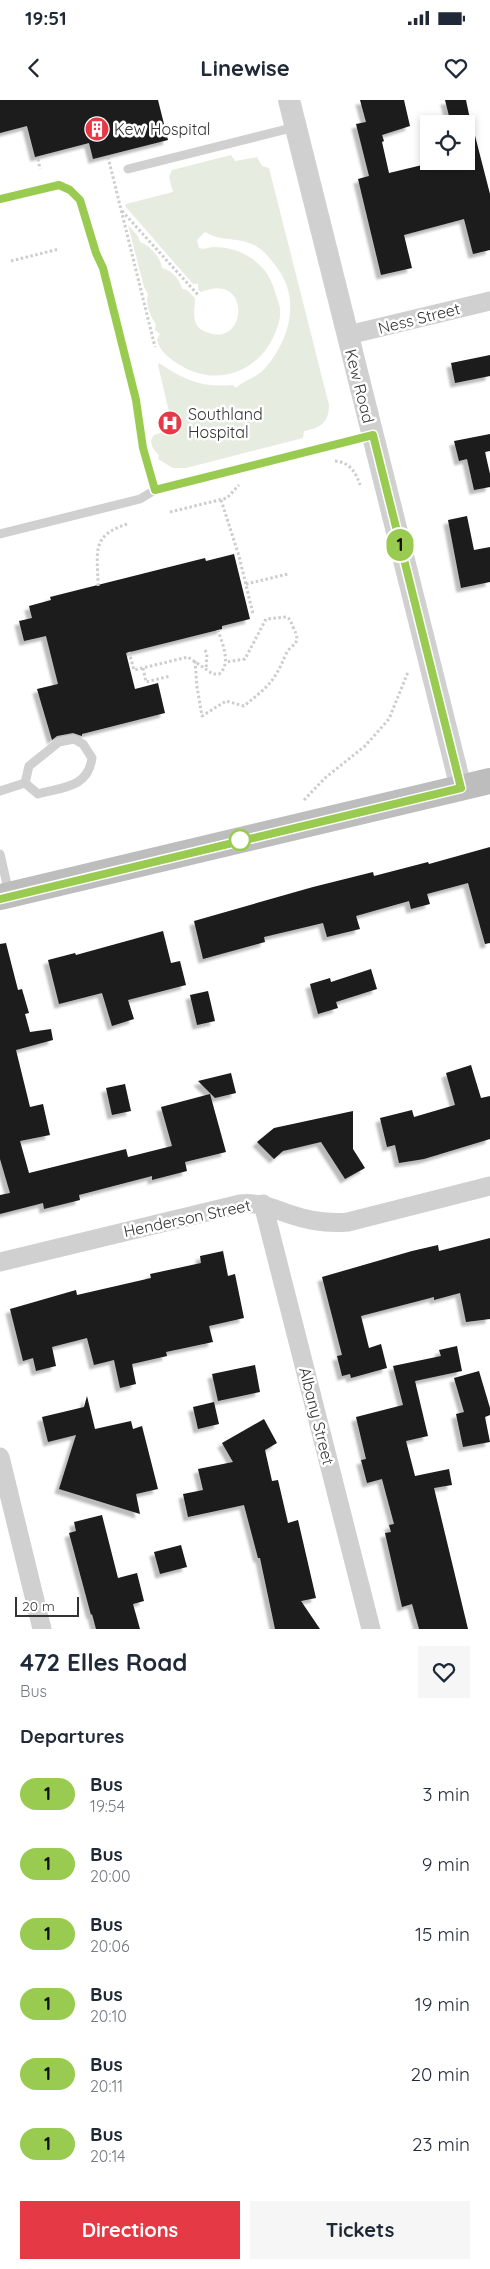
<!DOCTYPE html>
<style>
:root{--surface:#fff;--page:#f6f6f7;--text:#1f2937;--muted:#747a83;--accent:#e63946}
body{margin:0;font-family:Quicksand,sans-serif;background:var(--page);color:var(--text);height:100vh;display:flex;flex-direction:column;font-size:19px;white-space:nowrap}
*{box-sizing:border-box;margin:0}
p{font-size:16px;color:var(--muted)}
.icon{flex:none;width:28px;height:28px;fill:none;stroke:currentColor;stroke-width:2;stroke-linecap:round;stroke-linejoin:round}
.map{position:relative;height:1529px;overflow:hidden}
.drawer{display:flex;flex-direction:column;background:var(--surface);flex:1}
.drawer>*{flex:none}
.badge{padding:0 10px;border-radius:16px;font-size:18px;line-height:32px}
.fabs{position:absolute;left:420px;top:15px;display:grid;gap:10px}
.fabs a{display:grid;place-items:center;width:55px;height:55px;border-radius:0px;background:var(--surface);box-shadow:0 2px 8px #0003;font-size:25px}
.scale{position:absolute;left:15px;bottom:12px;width:64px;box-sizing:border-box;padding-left:5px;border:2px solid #333;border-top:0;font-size:14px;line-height:18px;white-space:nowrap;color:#333;-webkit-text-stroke:4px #fff;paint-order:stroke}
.map>.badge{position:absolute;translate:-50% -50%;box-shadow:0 0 0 2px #fff}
h2{padding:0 20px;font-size:19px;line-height:45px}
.round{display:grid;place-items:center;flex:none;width:52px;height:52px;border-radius:0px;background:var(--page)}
.overview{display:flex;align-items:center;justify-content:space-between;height:85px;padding:0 20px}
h1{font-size:24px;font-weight:700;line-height:38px}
.primary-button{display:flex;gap:10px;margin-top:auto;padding:10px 20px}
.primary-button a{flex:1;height:58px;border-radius:0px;background:var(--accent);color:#fff;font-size:20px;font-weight:700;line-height:58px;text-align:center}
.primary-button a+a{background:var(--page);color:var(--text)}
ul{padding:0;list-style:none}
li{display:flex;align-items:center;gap:15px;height:70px;padding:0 20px}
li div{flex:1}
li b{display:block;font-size:19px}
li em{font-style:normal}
li .badge{min-width:55px;font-weight:700;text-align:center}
.status{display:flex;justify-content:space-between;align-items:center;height:35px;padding:0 25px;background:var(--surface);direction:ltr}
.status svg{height:14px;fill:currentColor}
header{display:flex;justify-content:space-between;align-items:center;height:65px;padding:0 20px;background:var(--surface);font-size:22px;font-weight:700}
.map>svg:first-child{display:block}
.green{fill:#e6ecdf}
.building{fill:#1a1a1a;filter:url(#shadow)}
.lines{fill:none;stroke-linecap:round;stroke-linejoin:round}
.path{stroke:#cdcdcd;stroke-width:3;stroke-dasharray:2.5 2.5;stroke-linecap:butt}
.service{stroke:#d0d0d0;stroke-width:9}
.minor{stroke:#d0d0d0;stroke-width:19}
.tertiary{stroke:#d0d0d0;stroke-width:22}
.secondary{stroke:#bdbdbd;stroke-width:26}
.line-casing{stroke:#fff;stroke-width:11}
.line{stroke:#99cb50;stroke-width:8}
.stop-dot{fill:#fff;stroke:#99cb50;stroke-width:2.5}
.labels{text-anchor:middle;stroke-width:5;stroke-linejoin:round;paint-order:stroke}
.poi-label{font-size:16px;fill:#333;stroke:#fff;text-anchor:start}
.street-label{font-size:16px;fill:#333;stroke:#fff}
</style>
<div class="status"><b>19:51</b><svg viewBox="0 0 49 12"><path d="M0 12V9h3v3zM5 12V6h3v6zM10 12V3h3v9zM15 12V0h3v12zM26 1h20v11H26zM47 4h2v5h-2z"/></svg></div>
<header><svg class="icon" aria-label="back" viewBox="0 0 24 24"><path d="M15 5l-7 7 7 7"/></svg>Linewise<svg class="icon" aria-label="heart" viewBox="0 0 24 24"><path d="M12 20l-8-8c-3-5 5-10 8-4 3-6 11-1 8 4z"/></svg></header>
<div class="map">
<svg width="490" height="1529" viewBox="0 0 490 1529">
<defs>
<filter id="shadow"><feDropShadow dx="-4.5" dy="4.5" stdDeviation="1" flood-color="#0004"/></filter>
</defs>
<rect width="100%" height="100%" fill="#fff"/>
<path class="green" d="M231,55L235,61L257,57L262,66L269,68L329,305C329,323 320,328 304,331L303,338L186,368H173L158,359L159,355C153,349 148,342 154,335L173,329L158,265L159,263C184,280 202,288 233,285L236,288C245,279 259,277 267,266C291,236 301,197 275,165C270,158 263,150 256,146C240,137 223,141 211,135C209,134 207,133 205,132L197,140L199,148C205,150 209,147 214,147C227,147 241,151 251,158C267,169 272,180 277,198C278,202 280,205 280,209C281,219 277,229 273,238C255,275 213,286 180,265C170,259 160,252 157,240L160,234L155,230L156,224C150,217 145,202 148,194L144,187L128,125L138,136L140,142C150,146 161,157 162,168C172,170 181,181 182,189L187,190L195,198C195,212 189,227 209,233C248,246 251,171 201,192L198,190V184H193L125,106L126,104L173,92L169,77L172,70Z"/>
<g class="building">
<polygon points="0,0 158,0 168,40 93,59 89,43 35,57 27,26 0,33"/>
<polygon points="360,0 404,0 410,26 382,35 384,41 382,42 389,73 439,61 466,61 466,25 472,24 490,94 490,150 473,154 464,119 404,135 412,168 381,175 358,79 369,76 356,24 366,22"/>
<polygon points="445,0 466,0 471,24 451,24"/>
<polygon points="490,255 490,276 455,283 451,263"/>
<polygon points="490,334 490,351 485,352 490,374 490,387 474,390 467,359 459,361 454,341"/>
<polygon points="467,416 474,450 490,447 490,482 461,488 448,420"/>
<polygon points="234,454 250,519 222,526 222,529 126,553 135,589 158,583 165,613 82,634 82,636 73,633 57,636 52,640 37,589 58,584 46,536 24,541 19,521 32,518 29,506 51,500 50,497 205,458 206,461"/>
<polygon points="490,747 490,843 485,844 468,783 427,794 430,804 411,809 409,801 356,816 360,829 327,837 323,823 264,837 265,842 203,859 194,821 313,787 373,772 374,776 428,762 429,764"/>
<polygon points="163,831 171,863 180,861 186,885 128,900 134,919 112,926 102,893 59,904 48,860 75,853 76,855"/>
<polygon points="6,843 18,890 22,889 29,913 25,914 30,932 51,929 53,940 16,950 30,1007 43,1004 50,1035 20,1041 29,1073 126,1049 128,1057 172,1046 161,1007 210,994 226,1052 185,1062 187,1071 152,1080 152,1076 79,1095 80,1100 44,1109 43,1103 0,1114 0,1095 10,1093 0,1059 0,844"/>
<polygon points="371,869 377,889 336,902 338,908 318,914 310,884 330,878 331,882"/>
<polygon points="208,891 215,921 197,925 190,895"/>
<polygon points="471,965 481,998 490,996 490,1039 424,1059 399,1063 395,1045 387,1047 380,1018 412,1010 414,1017 455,1005 446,973"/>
<polygon points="231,973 236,993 215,998 198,981"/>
<polygon points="125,984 131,1011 112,1015 106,988"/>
<polygon points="353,1011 353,1049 365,1068 345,1079 321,1042 283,1051 274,1059 257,1042 274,1028"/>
<polygon points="490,1138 490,1219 466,1222 460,1193 434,1200 434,1197 361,1216 369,1248 381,1244 387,1268 351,1278 350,1274 342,1276 337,1256 342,1255 322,1177 412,1151 438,1145 439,1151"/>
<polygon points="223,1151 228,1176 235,1174 244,1218 209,1226 213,1242 166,1252 167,1256 132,1264 136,1284 120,1288 114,1260 94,1265 87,1238 52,1247 56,1266 36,1271 33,1258 23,1261 10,1209 76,1190 77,1195 151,1178 150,1174 201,1163 200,1156"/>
<polygon points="457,1246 462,1271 415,1281 428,1336 406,1341 415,1376 449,1369 452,1385 434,1388 468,1529 419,1529 412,1504 402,1507 385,1433 391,1432 389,1425 394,1424 382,1379 367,1383 361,1360 366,1359 356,1317 403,1305 393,1266 441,1256 439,1250"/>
<polygon points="255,1265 260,1292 218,1301 212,1274"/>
<polygon points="479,1271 490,1308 490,1315 485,1317 490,1342 463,1347 456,1314 464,1312 454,1278"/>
<polygon points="87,1296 95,1329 131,1321 133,1329 142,1326 158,1389 136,1394 140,1414 59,1389 76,1335 48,1342 42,1317 84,1307"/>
<polygon points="214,1302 219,1324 198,1329 193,1307"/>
<polygon points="264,1319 277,1343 265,1350 272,1381 278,1380 288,1423 298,1420 316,1498 301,1501 320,1529 275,1529 260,1458 258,1458 244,1405 188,1417 183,1394 203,1390 198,1369 233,1362 222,1343"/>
<polygon points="102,1415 118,1478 137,1473 144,1501 133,1504 140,1529 96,1529 92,1514 91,1515 69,1433 76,1431 74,1422"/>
<polygon points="181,1445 187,1467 160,1474 154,1452"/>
</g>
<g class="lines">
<g class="path">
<polyline points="108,57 155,247"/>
<polyline points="38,59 40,69"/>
<polyline points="122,111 199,196"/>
<polyline points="11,161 59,149"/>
<path d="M335,361C349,362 356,372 360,385"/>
<polyline points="221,400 239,456 253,514"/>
<polyline points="170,412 227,398 239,385"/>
<polyline points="246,484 288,474"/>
<path d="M98,486C98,452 90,436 127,424"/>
<polyline points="205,550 207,554 206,569"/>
<path d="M129,552L134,570L188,557L213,574H219C232,564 222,543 218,530"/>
<path d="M195,561L197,587L202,616L226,601L244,606C266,588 274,583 285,556C291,542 303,546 293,527C291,522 291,520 287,517L266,519L245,559L226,562"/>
<polyline points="143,568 146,582 170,576"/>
<polyline points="304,700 325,678 365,646 389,619 408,572"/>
</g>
<g class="service">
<polyline points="128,69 295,27"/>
<polyline points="0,99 59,85 70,91 80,100 96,153 103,168 136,300 143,348 155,390"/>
<polyline points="0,434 140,399 155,390 372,335"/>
<path d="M74,639L83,644L92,658C88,688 63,687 38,694L25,683L29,666L59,642Z"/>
<polyline points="0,691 25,683"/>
<polyline points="0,754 9,793"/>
</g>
<g class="minor">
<polyline points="348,235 490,201"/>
<polyline points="263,1104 371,1529"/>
<path d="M0,1162L240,1104C259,1102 271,1108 289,1114C309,1121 327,1124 348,1122L490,1086"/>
<polyline points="0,1357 42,1529"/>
</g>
<polyline class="tertiary" points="289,0 461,688"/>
<polyline class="secondary" points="0,797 490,681"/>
</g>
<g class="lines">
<defs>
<polyline id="line" points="0,99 59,85 70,90 80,100 96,153 103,168 136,300 143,348 155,390 373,335 461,688 0,799"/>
</defs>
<use href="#line" class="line-casing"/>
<use href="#line" class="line"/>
</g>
<defs>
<symbol id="building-disc" viewBox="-11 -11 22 22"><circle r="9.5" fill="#e63946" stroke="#fff"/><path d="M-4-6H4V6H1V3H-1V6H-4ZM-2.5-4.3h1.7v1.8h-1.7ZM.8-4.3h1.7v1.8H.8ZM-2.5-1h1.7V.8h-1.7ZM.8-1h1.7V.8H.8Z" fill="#fff"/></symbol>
<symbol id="hospital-disc" viewBox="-11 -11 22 22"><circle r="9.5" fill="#e63946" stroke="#fff"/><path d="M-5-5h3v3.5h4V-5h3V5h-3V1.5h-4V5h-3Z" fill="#fff"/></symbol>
</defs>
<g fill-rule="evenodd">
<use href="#building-disc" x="83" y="15" width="28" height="28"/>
<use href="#hospital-disc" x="156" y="309" width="28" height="28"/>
</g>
<circle class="stop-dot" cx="240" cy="740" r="10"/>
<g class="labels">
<g class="poi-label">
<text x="114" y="35">Kew Hospital</text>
<text x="188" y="320">Southland<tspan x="188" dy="18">Hospital</tspan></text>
</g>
<g class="street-label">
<text transform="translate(419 218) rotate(-14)" y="6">Ness Street</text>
<text transform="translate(360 286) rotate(76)" y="6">Kew Road</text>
<text transform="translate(187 1118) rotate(-12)" y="6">Henderson Street</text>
<text transform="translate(317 1316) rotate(76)" y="6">Albany Street</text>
</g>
</g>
</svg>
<div class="fabs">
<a><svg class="icon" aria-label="locate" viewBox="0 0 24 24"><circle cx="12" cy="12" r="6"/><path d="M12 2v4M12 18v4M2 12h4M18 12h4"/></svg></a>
</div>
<div class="scale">20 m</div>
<b class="badge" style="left:400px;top:445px;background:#99cb50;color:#111">1</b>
</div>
<section class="drawer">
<div class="overview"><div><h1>472 Elles Road</h1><p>Bus</p></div><a class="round"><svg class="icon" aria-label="heart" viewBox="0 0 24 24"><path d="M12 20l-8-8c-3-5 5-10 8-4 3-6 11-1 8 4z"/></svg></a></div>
<h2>Departures</h2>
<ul>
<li><span class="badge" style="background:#99cb50;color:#111">1</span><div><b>Bus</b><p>19:54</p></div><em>3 min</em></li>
<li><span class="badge" style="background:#99cb50;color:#111">1</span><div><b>Bus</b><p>20:00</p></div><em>9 min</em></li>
<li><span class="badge" style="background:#99cb50;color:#111">1</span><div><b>Bus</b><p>20:06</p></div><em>15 min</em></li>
<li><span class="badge" style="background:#99cb50;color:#111">1</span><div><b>Bus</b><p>20:10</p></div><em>19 min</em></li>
<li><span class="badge" style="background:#99cb50;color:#111">1</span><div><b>Bus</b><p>20:11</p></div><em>20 min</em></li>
<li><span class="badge" style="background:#99cb50;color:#111">1</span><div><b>Bus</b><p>20:14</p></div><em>23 min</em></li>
</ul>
<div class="primary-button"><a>Directions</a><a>Tickets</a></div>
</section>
